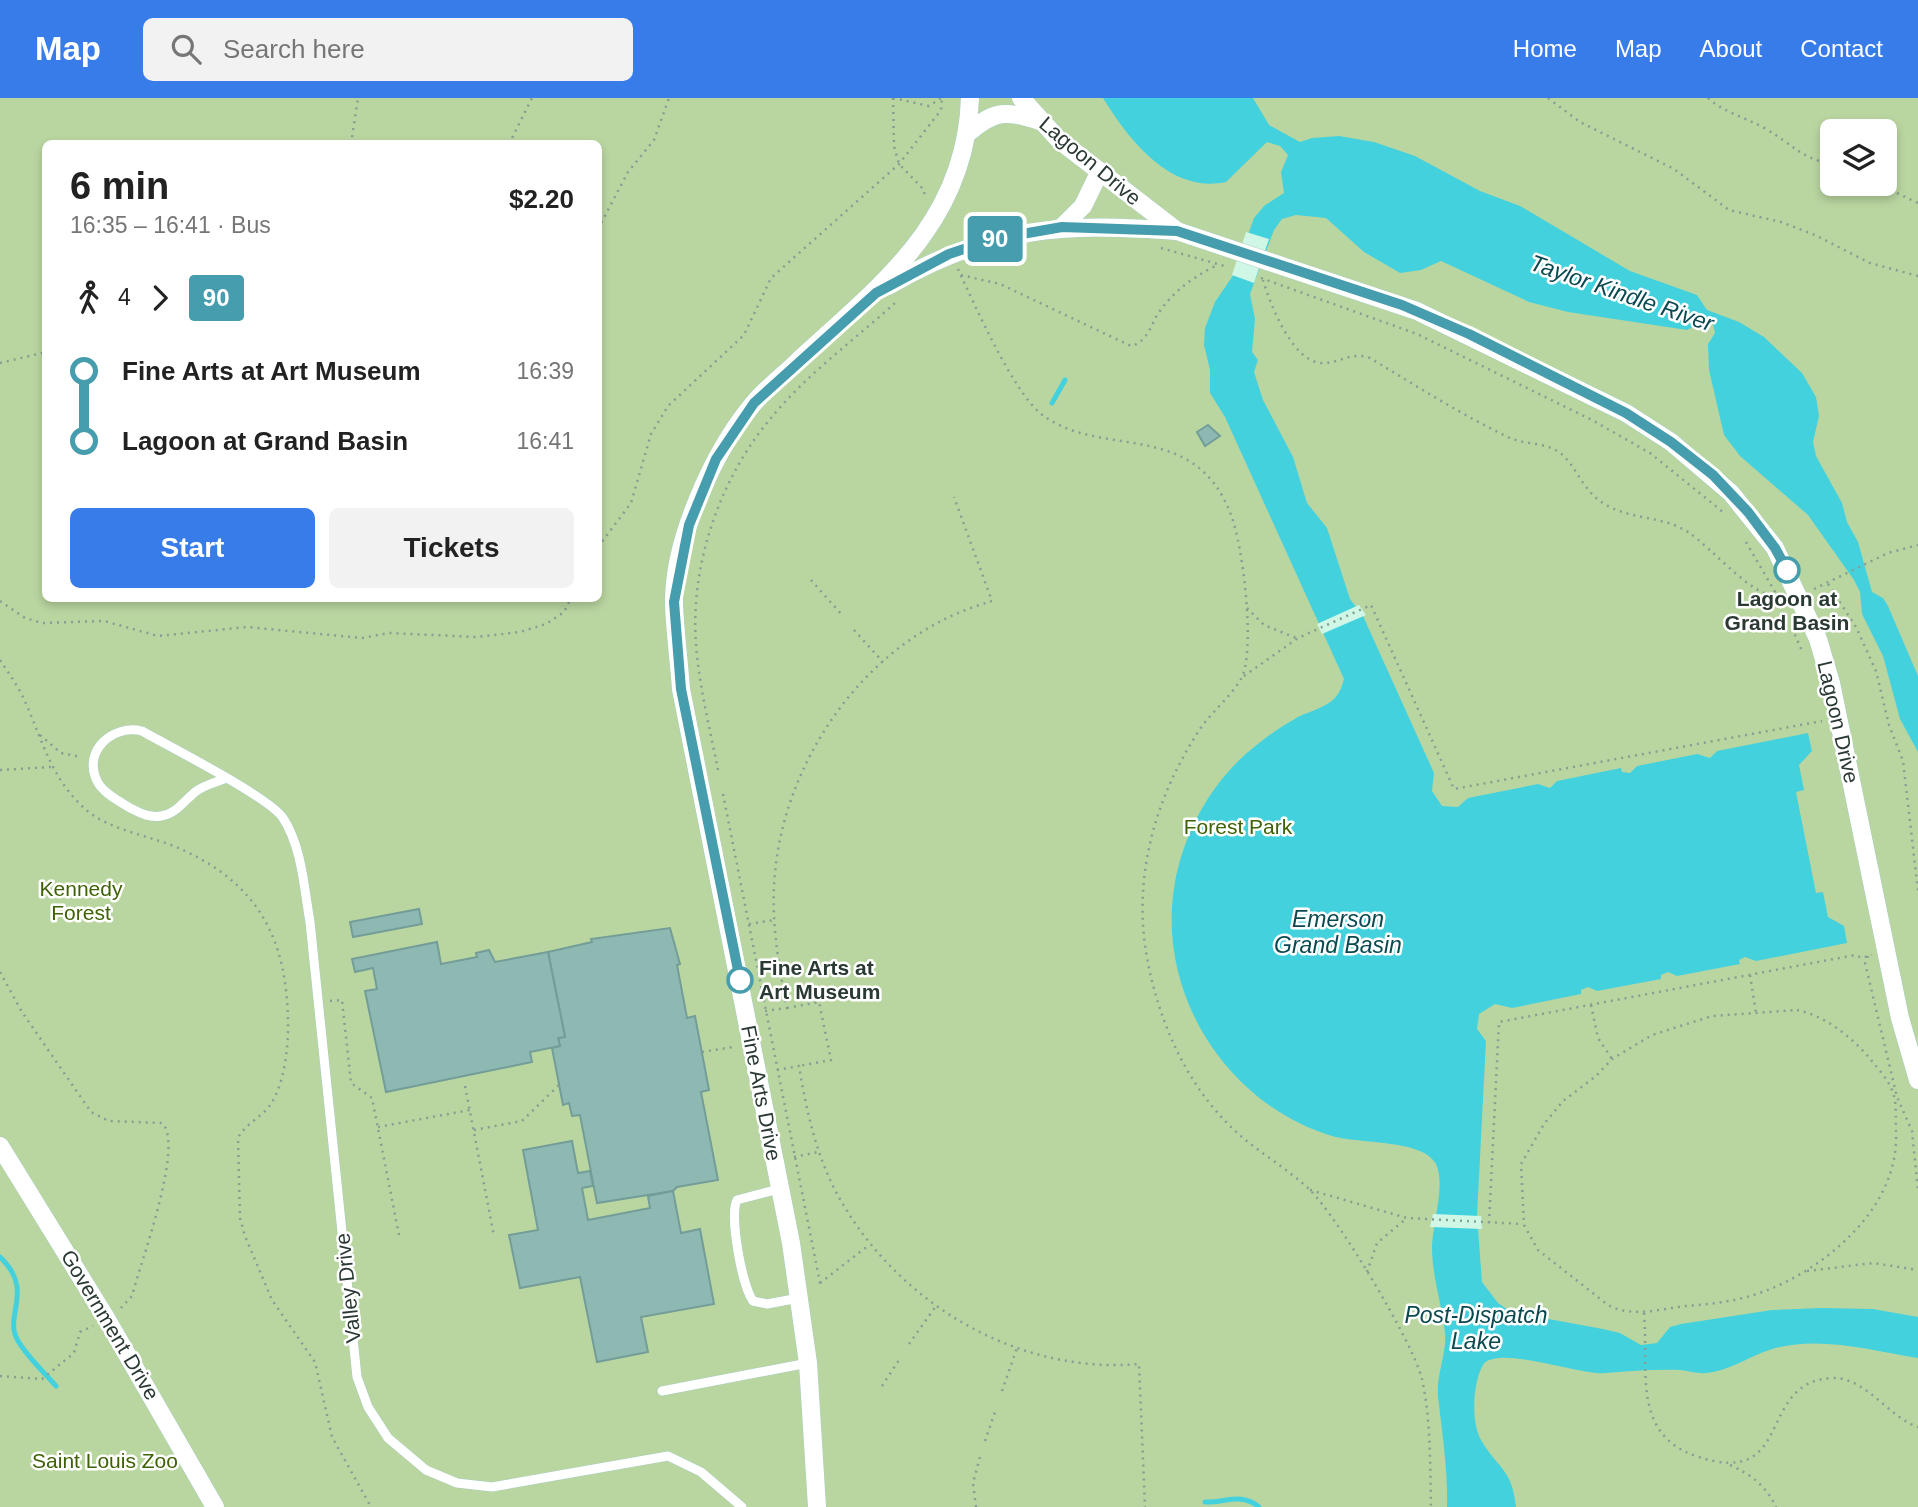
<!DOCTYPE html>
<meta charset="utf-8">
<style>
:root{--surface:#fff;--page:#f2f2f2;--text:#222;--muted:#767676;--accent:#377ce9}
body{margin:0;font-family:Helvetica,sans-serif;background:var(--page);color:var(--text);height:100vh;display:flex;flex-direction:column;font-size:26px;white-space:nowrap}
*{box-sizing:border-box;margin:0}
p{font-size:23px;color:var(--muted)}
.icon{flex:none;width:38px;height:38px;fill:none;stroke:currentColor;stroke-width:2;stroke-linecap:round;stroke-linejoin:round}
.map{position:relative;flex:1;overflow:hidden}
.panel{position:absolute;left:42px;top:42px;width:560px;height:462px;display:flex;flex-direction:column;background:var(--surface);border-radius:10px;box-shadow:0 4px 10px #0003}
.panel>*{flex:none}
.badge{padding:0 14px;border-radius:5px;font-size:24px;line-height:46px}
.fabs{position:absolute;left:1820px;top:21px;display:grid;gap:14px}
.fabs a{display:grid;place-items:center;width:77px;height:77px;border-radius:10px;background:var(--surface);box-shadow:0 4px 10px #0003;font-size:35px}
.map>.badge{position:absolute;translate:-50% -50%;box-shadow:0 0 0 4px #fff}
.legs{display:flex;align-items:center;gap:10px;height:77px;padding:0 28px;font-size:23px}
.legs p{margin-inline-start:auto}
.headline{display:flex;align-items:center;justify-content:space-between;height:119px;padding:0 28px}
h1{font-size:38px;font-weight:700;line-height:52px}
.cta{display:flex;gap:14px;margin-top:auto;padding:14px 28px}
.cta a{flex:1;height:80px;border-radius:10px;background:var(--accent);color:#fff;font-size:28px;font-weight:700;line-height:80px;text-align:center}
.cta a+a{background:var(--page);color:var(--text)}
ul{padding:0 28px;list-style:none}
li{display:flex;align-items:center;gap:24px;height:70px;font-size:26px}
li i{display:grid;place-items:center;width:10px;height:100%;margin:0 9px;background:currentColor}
li i::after{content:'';width:18px;height:18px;margin:-9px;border:5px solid;border-radius:50%;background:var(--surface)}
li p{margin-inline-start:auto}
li:first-child i{background:linear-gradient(#0000 50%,currentColor 0)}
li:last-child i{background:linear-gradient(currentColor 50%,#0000 0)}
header{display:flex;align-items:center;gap:42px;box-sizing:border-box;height:98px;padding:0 35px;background:var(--accent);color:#fff}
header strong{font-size:33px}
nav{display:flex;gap:38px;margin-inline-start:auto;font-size:24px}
.search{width:490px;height:63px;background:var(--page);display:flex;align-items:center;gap:18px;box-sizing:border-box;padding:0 24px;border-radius:10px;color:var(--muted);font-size:26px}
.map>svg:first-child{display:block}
.green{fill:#bad6a0;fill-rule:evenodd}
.water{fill:#44d1de}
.pier{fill:#d0f7e6}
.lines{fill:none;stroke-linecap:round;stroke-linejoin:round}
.stream{stroke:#44d1de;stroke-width:5}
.building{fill:#8eb9b3;stroke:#739d98;stroke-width:2}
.service-casing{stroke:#a8cebe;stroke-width:10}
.minor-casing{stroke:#a8cebe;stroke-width:19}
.path{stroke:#83a093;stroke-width:2.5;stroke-dasharray:2 5;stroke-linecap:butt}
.service{stroke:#fff;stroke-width:9}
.minor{stroke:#fff;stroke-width:18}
.line-1-casing{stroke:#fff;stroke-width:16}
.line-1{stroke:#469dad;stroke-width:10}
.stop-1-dot{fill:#fff;stroke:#469dad;stroke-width:3.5}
.labels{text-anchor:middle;stroke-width:5;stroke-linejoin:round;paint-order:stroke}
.street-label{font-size:21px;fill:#2a3a33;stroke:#fff}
.stop-label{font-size:21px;font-weight:bold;fill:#2a3a33;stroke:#fff}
.park-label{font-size:21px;fill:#3f6206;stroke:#fff}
.water-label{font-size:23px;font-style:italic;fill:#0a494f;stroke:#fff}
</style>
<header>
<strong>Map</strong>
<div class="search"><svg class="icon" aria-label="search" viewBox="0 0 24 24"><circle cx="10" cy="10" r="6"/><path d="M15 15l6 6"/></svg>Search here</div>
<nav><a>Home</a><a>Map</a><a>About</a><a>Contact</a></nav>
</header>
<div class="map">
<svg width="1918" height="1409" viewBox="0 0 1918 1409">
<rect width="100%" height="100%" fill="#d0f7e6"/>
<path class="green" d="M0,0H1918V1409H0ZM1832,33H1885V86H1832ZM46,46H598V500H46Z"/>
<path class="water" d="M1103,0H1253L1269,27L1300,44L1312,40L1339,38L1374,44L1415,58L1480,93L1520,108L1630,173L1697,197L1707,212L1739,224L1764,239L1802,275L1816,299L1819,318L1813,344L1816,358L1842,405L1847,424L1858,444L1872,494L1883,500L1888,508L1918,578V654L1900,621L1883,558L1862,516L1860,494L1854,482L1808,417L1740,358L1724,337L1709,272L1708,246L1715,235L1713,226L1703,224L1687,232L1568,214L1529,204L1441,163L1421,172L1400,175L1364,154L1326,120L1296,117L1282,121L1274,132L1250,196L1255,221L1252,254L1258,262L1254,274L1263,302L1293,359L1307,405L1327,430L1350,501L1363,518L1434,675L1432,693L1442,708L1458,709L1468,700L1538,686L1550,690L1557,683L1621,670L1622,674L1630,675L1637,668L1697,656L1710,660L1717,653L1808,635L1812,653L1799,667L1804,692L1796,694L1816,795L1823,794L1828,819L1844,828L1847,845L1756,863L1745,859L1739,862L1740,866L1677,878L1668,874L1661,877V881L1597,893L1588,889L1581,892V896L1512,910L1495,906L1479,916L1477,931L1486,943L1477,1118L1482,1184L1498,1205L1511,1214L1603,1231L1620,1235L1641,1247L1657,1245L1670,1229L1681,1226L1772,1212L1822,1210L1873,1211L1918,1219V1260C1873,1253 1822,1238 1776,1250C1752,1256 1731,1273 1706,1275C1698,1276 1689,1273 1680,1272C1656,1271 1631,1273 1606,1275C1581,1278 1497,1246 1483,1267C1473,1284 1471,1322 1480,1340C1496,1370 1512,1369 1516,1409H1447C1448,1371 1442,1335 1438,1298C1436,1277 1447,1255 1445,1235C1442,1207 1432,1178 1432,1150C1432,1127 1446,1087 1436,1066C1423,1041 1358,1046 1332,1038C1226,1006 1155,894 1175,784C1185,731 1214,679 1258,646C1270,636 1284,627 1298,619C1310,613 1325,610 1335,600C1340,594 1342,588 1344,581L1225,319L1210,295V272L1204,247L1205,230L1215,204L1234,176L1254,120L1264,108L1284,95L1281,74L1288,57L1280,48L1267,44L1226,84C1170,96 1129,42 1103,0Z"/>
<g class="pier">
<polygon points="1246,134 1269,141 1254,185 1232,177"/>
<polygon points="1359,507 1366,517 1322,536 1317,526"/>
<polygon points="1433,1116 1481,1118 1482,1131 1430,1129"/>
</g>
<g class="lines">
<g class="stream">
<polyline points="1052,305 1065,282"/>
<path d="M0,1159C35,1192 4,1217 17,1241C26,1258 44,1274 56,1288"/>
<path d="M1205,1404C1225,1405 1241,1394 1259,1409"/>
</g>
</g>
<g class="building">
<polygon points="1208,327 1220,338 1205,348 1197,334"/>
<polygon points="419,811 422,826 353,839 350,824"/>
<polygon points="670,830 680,866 677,867 687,920 695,918 709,992 701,994 718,1082 677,1089 673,1093 597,1105 580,1017 572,1018 569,1005 563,1007 552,950 560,948 558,940 565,939 548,854 592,844 591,841"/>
<polygon points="437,844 441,866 477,859 476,855 489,852 495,864 548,854 565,939 558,940 560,948 530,954 532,964 386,994 365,893 377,891 373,870 355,874 352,861"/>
<polygon points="572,1043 578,1075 590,1073 593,1088 582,1090 588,1122 650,1110 648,1098 673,1093 681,1135 700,1131 714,1206 641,1219 648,1254 597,1264 580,1179 520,1190 509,1137 538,1132 523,1052"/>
</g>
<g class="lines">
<defs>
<g id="service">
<path d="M224,681C214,685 204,687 195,694C183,704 177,715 161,718C149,720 140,715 130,710C119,703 103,695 97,683C82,652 114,626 142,633C170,649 269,699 283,720C302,749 304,790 310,824L357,1279L368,1309L388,1340L426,1372L457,1385L492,1389L668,1358L701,1374L742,1409"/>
<path d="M779,1091L737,1102C729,1117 742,1188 753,1203L767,1206L799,1200"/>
<polyline points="662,1293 808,1265"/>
</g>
<g id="minor">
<polyline points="1021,0 1059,42 1177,133 1417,213 1626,315 1671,344 1731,395 1775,450 1818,541 1831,585 1900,920 1918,982"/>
<path d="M968,35C996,11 1006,13 1040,23"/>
<polyline points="1062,129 1083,108 1099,75"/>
<path d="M888,188C989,129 1063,124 1177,133"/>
<polyline points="0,1048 106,1220 215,1409"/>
<path d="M817,1409L808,1265L791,1145L681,591C679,563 675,534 674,506C673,443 713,354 753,306C766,290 784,277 799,262C882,186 966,124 970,0"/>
</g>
</defs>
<use href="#service" class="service-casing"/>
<use href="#minor" class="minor-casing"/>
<g class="path">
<polyline points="893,0 894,48 899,66 924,92 925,101"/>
<polyline points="893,0 929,8 941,0"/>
<polyline points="1548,0 1580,24 1674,71 1729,112 1781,124 1815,137 1870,165 1918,178"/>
<path d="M1708,0C1726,16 1746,19 1766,31C1795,48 1796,57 1832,67"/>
<polyline points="351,46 358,0"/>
<polyline points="509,46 532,0"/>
<polyline points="1878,86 1918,105"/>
<polyline points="598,131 628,74 654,42 669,0"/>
<polyline points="1161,150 1228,169"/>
<path d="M958,171C975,208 1012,291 1040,315C1099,363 1194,318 1231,417C1243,447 1256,554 1241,581C1231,598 1214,612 1202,628C1155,698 1131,781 1148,865C1160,926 1187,987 1233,1031C1256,1053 1287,1070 1310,1092C1338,1120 1413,1244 1422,1281C1431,1322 1430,1367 1431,1409"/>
<path d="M961,177L1000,186L1131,248C1145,245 1150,231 1156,219C1171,195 1190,181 1215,168"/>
<polyline points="1261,180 1417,236 1592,322 1650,355 1723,414"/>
<path d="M1263,182C1270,206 1292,263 1321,265C1340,266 1350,253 1370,260C1415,287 1460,316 1508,339C1524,347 1544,344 1559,354C1578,368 1581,394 1608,408C1634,422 1663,418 1688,434C1711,449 1752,499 1777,498"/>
<polyline points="0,265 46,254"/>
<polyline points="1746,444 1778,499"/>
<polyline points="598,449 631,405 651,336 668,308 744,237 771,180 899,66 941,12 942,0"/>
<polyline points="811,482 842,517"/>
<polyline points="1828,486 1856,529 1876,573 1889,627 1903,663 1918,793"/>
<polyline points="1814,491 1888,455 1918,447"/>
<polyline points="0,503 25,520 42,525 104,523 158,538 247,529 362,540 389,535 476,539 520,534 546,526 564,514 571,500"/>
<polyline points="1247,510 1264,527 1296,540"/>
<polyline points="1792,530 1802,553"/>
<polyline points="854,532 883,564"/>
<path d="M0,562C10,577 20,591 27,608C43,645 52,680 83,709C109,734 153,737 185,753C262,789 288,846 288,929C288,953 284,985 271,1006C262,1019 245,1026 238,1040L240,1120L245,1138L272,1202L315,1264L332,1339L371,1409"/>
<polyline points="1244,578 1298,540 1371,507 1454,691 1822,623"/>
<polyline points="40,637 61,655 81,659"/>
<polyline points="0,672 51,669"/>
<path d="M718,672C710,631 699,588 696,546C690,467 720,380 771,320C806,277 854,242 895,205"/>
<polyline points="723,696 821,1190"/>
<polyline points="749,826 774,822"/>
<polyline points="1868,858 1865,865 1897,999 1912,1033 1918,1092"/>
<path d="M0,874L22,914L91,1014L109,1023L162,1025C185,1046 140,1166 132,1198L121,1210"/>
<polyline points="1750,877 1756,915"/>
<polyline points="330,903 342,902 351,985 372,1000 400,1142"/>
<polyline points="1591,907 1598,940 1612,961"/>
<polyline points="787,910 819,904 831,962 799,968"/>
<path d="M1797,912C1826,918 1853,940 1871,962C1900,996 1895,998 1896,1039C1897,1110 1826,1170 1765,1193C1739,1203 1713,1206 1686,1208C1660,1211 1632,1220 1608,1207L1538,1152L1524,1127L1521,1066L1544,1026L1563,1003L1596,978L1612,961L1652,937L1712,918Z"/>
<path d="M765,913L787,910C779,869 772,830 774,788C779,681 846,571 943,522C958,514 976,508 992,503L954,399"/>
<polyline points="702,954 733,949"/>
<path d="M777,972L799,968C806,1010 815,1052 834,1090C891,1201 1014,1277 1139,1266L1145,1409"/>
<polyline points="465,988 494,1138"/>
<polyline points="378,1029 470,1012"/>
<polyline points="474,1032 522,1023 560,986"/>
<polyline points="794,1059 818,1054"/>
<polyline points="1310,1092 1407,1120 1523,1126"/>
<polyline points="1489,1125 1499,924 1855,857 1862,860 1872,857"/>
<polyline points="1807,1173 1873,1165 1918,1172"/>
<polyline points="1367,1174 1377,1145 1407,1120"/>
<polyline points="820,1185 869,1147"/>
<path d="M1644,1215C1649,1271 1631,1336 1696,1358C1796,1392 1755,1285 1831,1280C1865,1278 1888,1319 1918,1329"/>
<polyline points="909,1246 936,1208"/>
<polyline points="0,1278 42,1281 74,1255 80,1234 93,1228"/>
<polyline points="882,1288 899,1262"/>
<polyline points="1002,1293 1017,1250"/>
<polyline points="985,1343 996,1311"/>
<path d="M1730,1367C1752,1377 1766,1388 1776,1409"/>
<polyline points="976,1409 973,1385 980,1359"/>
</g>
<use href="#service" class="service"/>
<use href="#minor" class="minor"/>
</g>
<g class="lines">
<defs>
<polyline id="line-1" points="740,882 681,591 674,504 689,427 716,361 754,305 876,195 949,156 994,141 1062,129 1177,133 1402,207 1469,236 1626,315 1671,344 1713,377 1748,414 1775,450 1787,472"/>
</defs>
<use href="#line-1" class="line-1-casing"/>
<use href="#line-1" class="line-1"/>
</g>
<g class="stop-1-dot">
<circle cx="1787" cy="472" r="12"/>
<circle cx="740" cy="882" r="12"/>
</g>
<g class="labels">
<g class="street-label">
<text transform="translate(1090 63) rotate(40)" y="7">Lagoon Drive</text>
<text transform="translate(1838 624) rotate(77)" y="7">Lagoon Drive</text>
<text transform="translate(761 995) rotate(79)" y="7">Fine Arts Drive</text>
<text transform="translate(348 1190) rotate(-96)" y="7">Valley Drive</text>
<text transform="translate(110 1227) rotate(59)" y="7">Government Drive</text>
</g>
<g class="stop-label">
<text x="1787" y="508">Lagoon at<tspan x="1787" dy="24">Grand Basin</tspan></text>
<text x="759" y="877" text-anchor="start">Fine Arts at<tspan x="759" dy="24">Art Museum</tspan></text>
</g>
<g class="park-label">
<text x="1238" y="736">Forest Park</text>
<text x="81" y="798">Kennedy<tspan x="81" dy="24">Forest</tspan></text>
<text x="105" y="1370">Saint Louis Zoo</text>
</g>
<g class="water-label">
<text transform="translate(1622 195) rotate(19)" y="8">Taylor Kindle River</text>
<text x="1338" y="829">Emerson<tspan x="1338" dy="26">Grand Basin</tspan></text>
<text x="1476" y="1225">Post-Dispatch<tspan x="1476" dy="26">Lake</tspan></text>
</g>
</g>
</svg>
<div class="fabs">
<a><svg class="icon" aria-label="layers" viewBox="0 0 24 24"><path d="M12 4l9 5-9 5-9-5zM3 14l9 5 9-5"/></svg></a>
</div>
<b class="badge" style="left:995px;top:141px;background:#469dad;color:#fff">90</b>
<section class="panel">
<div class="headline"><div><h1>6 min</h1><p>16:35 – 16:41 · Bus</p></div><b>$2.20</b></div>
<div class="legs"><svg class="icon" aria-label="walk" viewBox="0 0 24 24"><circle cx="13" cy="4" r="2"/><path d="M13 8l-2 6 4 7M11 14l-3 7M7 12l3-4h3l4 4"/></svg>4<svg class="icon" aria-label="forward" viewBox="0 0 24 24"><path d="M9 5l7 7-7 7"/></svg><b class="badge" style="background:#469dad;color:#fff">90</b></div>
<ul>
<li><i style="color:#469dad"></i><b>Fine Arts at Art Museum</b><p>16:39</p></li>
<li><i style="color:#469dad"></i><b>Lagoon at Grand Basin</b><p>16:41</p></li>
</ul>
<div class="cta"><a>Start</a><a>Tickets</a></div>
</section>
</div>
